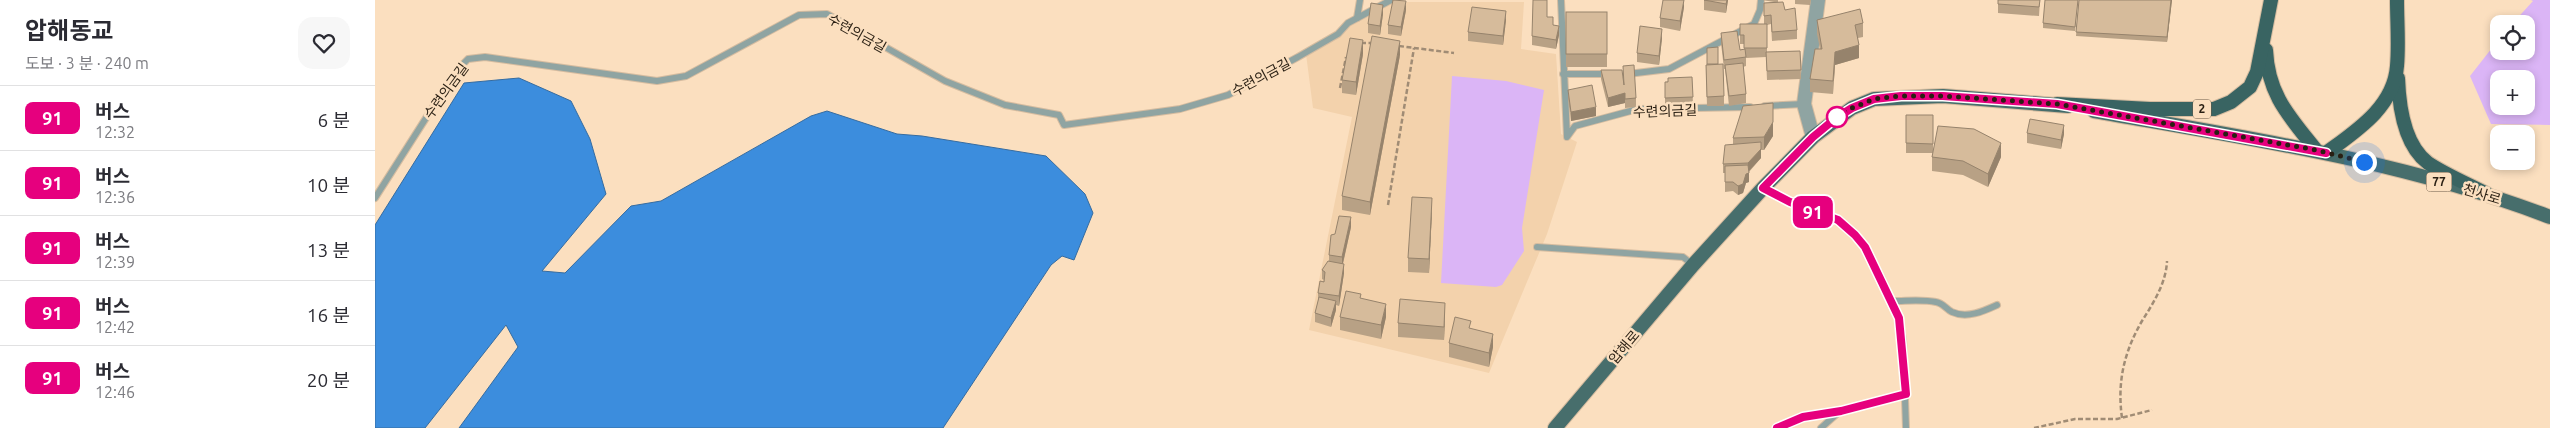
<!DOCTYPE html>
<html lang="ko">
<meta charset="utf-8">
<style>
:root{--surface:#fff;--page:#f7f7f7;--text:#2b2b33;--muted:#7c7c81;--line:#e1e1e2}
body{margin:0;font-family:Ubuntu,"Noto Sans KR",sans-serif;background:var(--page);color:var(--text);height:100vh;display:flex;flex-direction:column;font-size:19px;white-space:nowrap}
*{box-sizing:border-box;margin:0}
p{font-size:16px;color:var(--muted)}
.icon{flex:none;width:28px;height:28px;fill:none;stroke:currentColor;stroke-width:2;stroke-linecap:round;stroke-linejoin:round}
.map{position:relative;flex:1;overflow:hidden}
.side{display:flex;flex-direction:column;background:var(--surface);width:375px}
.side>*{flex:none}
.badge{padding:0 10px;border-radius:8px;font-size:18px;line-height:32px}
.tools{position:absolute;left:2115px;top:15px;display:grid;gap:10px}
.tools a{display:grid;place-items:center;width:45px;height:45px;border-radius:10px;background:var(--surface);box-shadow:0 2px 8px #0003;font-size:25px}
.you{position:absolute;width:25px;height:25px;margin:-12px;border:4px solid #fff;border-radius:50%;background:#1a73e8;box-shadow:0 0 0 8px #1a73e833}
.map>.badge{position:absolute;translate:-50% -50%;box-shadow:0 0 0 2px #fff}
.round{display:grid;place-items:center;flex:none;width:52px;height:52px;border-radius:15px;background:var(--page)}
.headline{display:flex;align-items:center;justify-content:space-between;height:85px;padding:0 25px}
h1{font-size:24px;font-weight:700;line-height:38px}
ul{padding:0;list-style:none}
li{display:flex;align-items:center;gap:15px;height:65px;padding:0 25px;border-top:1px solid var(--line)}
li div{flex:1}
li b{display:block;font-size:19px}
li em{font-style:normal}
li .badge{min-width:55px;font-weight:700;text-align:center}
main{display:flex;flex:1;min-height:0}
.map>svg:first-child{display:block}
.built{fill:#f3d2ac}
.green{fill:#dbb5f6;fill-rule:evenodd}
.water{fill:#3c8ddd;stroke:#366ca0}
.lines{fill:none;stroke-linecap:round;stroke-linejoin:round}
.service-casing{stroke:#d5bca0;stroke-width:8}
.tertiary-casing{stroke:#d5bca0;stroke-width:16}
.primary-casing{stroke:#d5bca0;stroke-width:16}
.trunk-casing{stroke:#d5bca0;stroke-width:16}
.path{stroke:#a08c75;stroke-width:2.5;stroke-dasharray:5 2.5;stroke-linecap:butt}
.service{stroke:#8fa4a2;stroke-width:6}
.tertiary{stroke:#8fa4a2;stroke-width:14}
.primary{stroke:#476e6c;stroke-width:14}
.trunk{stroke:#396462;stroke-width:14}
.wall{fill:#b8a185}
.shaded-wall{fill:#96836c}
.building{fill:#d6bb9b;stroke:#96836c}
.line-casing{stroke:#fff;stroke-width:11}
.line{stroke:#e6007e;stroke-width:8}
.walk{stroke:#291f13;stroke-width:5;stroke-dasharray:0 9}
.stop-dot{fill:#fff;stroke:#e6007e;stroke-width:2.5}
.labels{text-anchor:middle;stroke-width:5;stroke-linejoin:round;paint-order:stroke}
.shield{fill:#fbdfbf;stroke:#685947;stroke-width:1}
.shield-label{font-size:12px;font-weight:bold;fill:#291f13}
.street-label{font-size:14px;fill:#291f13;stroke:#fbdfbf}
</style>
<main>
<section class="side">
<div class="headline"><div><h1>압해동교</h1><p>도보 · 3 분 · 240 m</p></div><a class="round"><svg class="icon" aria-label="heart" viewBox="0 0 24 24"><path d="M12 20l-8-8c-3-5 5-10 8-4 3-6 11-1 8 4z"/></svg></a></div>
<ul>
<li><span class="badge" style="background:#e6007e;color:#fff">91</span><div><b>버스</b><p>12:32</p></div><em>6 분</em></li>
<li><span class="badge" style="background:#e6007e;color:#fff">91</span><div><b>버스</b><p>12:36</p></div><em>10 분</em></li>
<li><span class="badge" style="background:#e6007e;color:#fff">91</span><div><b>버스</b><p>12:39</p></div><em>13 분</em></li>
<li><span class="badge" style="background:#e6007e;color:#fff">91</span><div><b>버스</b><p>12:42</p></div><em>16 분</em></li>
<li><span class="badge" style="background:#e6007e;color:#fff">91</span><div><b>버스</b><p>12:46</p></div><em>20 분</em></li>
</ul>
</section>
<div class="map">
<svg width="2175" height="428" viewBox="0 0 2175 428">
<rect width="100%" height="100%" fill="#fbdfbf"/>
<polygon class="built" points="1025,2 1149,2 1146,49 1181,54 1186,134 1202,142 1172,234 1114,373 934,330 977,117 938,108 931,54 981,17 1004,4"/>
<g class="green">
<path d="M2156,0H2175V125L2116,124L2095,76L2124,39V51H2151V24H2137L2158,1ZM2124,79H2151V106H2124Z"/>
<polygon points="1077,76 1131,81 1169,90 1147,228 1149,251 1127,285 1121,287 1066,283"/>
</g>
<polygon class="water" points="144,78 196,101 215,139 231,194 167,271 190,273 256,206 286,201 436,116 452,111 522,134 547,136 671,156 710,194 718,213 699,260 687,256 676,265 568,428 84,428 143,347 131,325 50,428 0,428 0,225 89,83"/>
<g class="lines">
<defs>
<g id="service">
<polyline points="1186,0 1192,137 1200,126 1263,109 1375,107"/>
<polyline points="982,18 985,0"/>
<polyline points="1188,74 1233,74"/>
<polyline points="1253,74 1294,69 1379,24 1385,10 1386,0"/>
<polyline points="1390,106 1429,104"/>
<polyline points="1389,188 1415,203 1463,220 1490,247 1507,279 1524,318 1528,340 1531,428"/>
<polyline points="0,198 81,71 93,59 110,57 282,81 311,76 424,15 452,14 570,81 630,105 684,115 689,125 805,109 853,95 923,57 963,34 973,23 1016,0"/>
<polyline points="1162,247 1308,257 1318,265"/>
<path d="M1518,301C1532,301 1547,299 1561,302C1568,303 1571,309 1577,312C1592,319 1609,311 1622,305"/>
<polyline points="1402,428 1428,417 1466,411 1531,394"/>
<polyline points="1446,428 1465,411"/>
</g>
<polyline id="tertiary" points="1438,137 1429,104 1443,0"/>
<g id="primary">
<path d="M1719,111C1872,138 2029,161 2175,217"/>
<polyline points="1180,428 1318,265 1388,188 1438,137 1477,108 1499,99 1568,96 1693,106"/>
</g>
<g id="trunk">
<path d="M1891,50C1893,95 1914,116 1941,150"/>
<path d="M2023,78C2024,106 2029,145 2053,163C2071,175 2093,184 2112,194"/>
<polyline points="1682,104 1775,109 1839,109 1856,102 1875,87 1882,72 1896,0"/>
<path d="M1951,153C1981,131 2019,107 2022,66C2024,44 2022,22 2022,0"/>
</g>
</defs>
<use href="#service" class="service-casing"/>
<use href="#tertiary" class="tertiary-casing"/>
<use href="#primary" class="primary-casing"/>
<use href="#trunk" class="trunk-casing"/>
<g class="path">
<polyline points="986,43 998,43"/>
<polyline points="1024,46 1079,53"/>
<polyline points="965,88 971,57"/>
<polyline points="1013,205 1039,48"/>
<path d="M1747,418C1742,382 1749,352 1767,321C1779,302 1791,283 1792,261"/>
<polyline points="1659,428 1700,419 1742,419 1777,410"/>
</g>
<use href="#service" class="service"/>
<use href="#tertiary" class="tertiary"/>
<use href="#primary" class="primary"/>
<use href="#trunk" class="trunk"/>
</g>
<g class="wall">
<polygon points="1329,0 1353,0 1351,13 1329,10"/>
<polygon points="1387,0 1403,0 1403,2 1410,10 1422,30 1422,39 1397,41 1396,24 1392,25 1392,52 1425,51 1426,79 1392,80 1391,57 1371,58 1371,66 1368,67 1371,94 1371,103 1354,106 1350,69 1349,69 1346,43 1346,33 1365,50 1369,49 1369,44 1365,44 1365,24 1389,24 1389,3 1399,2"/>
<polygon points="1420,0 1436,0 1435,5 1420,4"/>
<polygon points="1623,0 1665,0 1664,16 1623,13"/>
<polygon points="1703,0 1700,31 1668,28 1668,23"/>
<polygon points="1704,0 1797,0 1792,42 1701,36"/>
<polygon points="1309,7 1305,31 1285,27 1285,18"/>
<polygon points="1031,10 1026,36 1013,34 1013,25"/>
<rect x="1191" y="12" width="41" height="55"/>
<polygon points="1008,14 1005,35 993,33 993,24"/>
<polygon points="1172,17 1178,25 1184,35 1181,49 1157,45 1157,36"/>
<polygon points="1131,20 1128,45 1093,41 1093,32"/>
<polygon points="1442,20 1488,23 1488,37 1483,38 1484,58 1460,65 1458,94 1435,92 1435,79 1445,49 1442,34"/>
<polygon points="1287,38 1284,65 1262,62 1262,53"/>
<polygon points="988,54 981,95 967,93 967,80"/>
<polygon points="1025,55 995,215 967,210 967,196"/>
<polygon points="1332,64 1343,64 1349,96 1349,106 1332,106 1331,74 1331,65"/>
<polygon points="1226,70 1261,98 1261,107 1250,108 1250,103 1233,107 1226,79"/>
<polygon points="1317,77 1318,106 1290,107 1290,82"/>
<polygon points="1193,90 1221,116 1196,121 1193,99"/>
<polygon points="1531,115 1558,115 1558,152 1626,157 1613,187 1588,175 1557,171 1557,157 1558,153 1531,153"/>
<polygon points="1652,133 1689,134 1686,149 1652,143"/>
<polygon points="1398,136 1389,150 1386,150 1386,158 1374,172 1374,182 1371,183 1368,193 1363,195 1358,191 1350,192 1350,173 1348,173 1348,164 1358,144 1358,138"/>
<polygon points="1057,211 1054,273 1033,272 1033,258"/>
<polygon points="976,227 968,264 969,273 964,306 961,305 961,310 956,327 940,322 940,313 943,302 943,293 949,280 947,279 947,270 954,261 954,255 960,234"/>
<polygon points="986,299 1011,317 1006,339 965,330 965,317"/>
<polygon points="1070,316 1069,340 1023,337 1023,323"/>
<polygon points="1074,343 1118,347 1114,367 1074,357"/>
</g>
<g class="shaded-wall">
<polygon points="1309,0 1309,7 1305,31 1305,21"/>
<polygon points="1352,0 1353,0 1351,13 1351,4"/>
<polygon points="1796,0 1797,0 1792,42 1792,37"/>
<polygon points="1031,1 1031,10 1026,36 1026,27"/>
<polygon points="1008,5 1008,14 1005,35 1005,26"/>
<polygon points="1131,11 1131,20 1128,45 1128,36"/>
<polygon points="1184,26 1184,35 1181,49 1181,40"/>
<polygon points="1287,29 1287,38 1284,65 1284,56"/>
<polygon points="988,40 988,54 981,95 981,82"/>
<polygon points="1025,41 1025,55 995,215 995,202"/>
<polygon points="1484,45 1484,58 1460,65 1458,94 1460,52"/>
<polygon points="1250,93 1250,103 1233,107 1233,98"/>
<polygon points="1221,107 1221,116 1196,121 1196,112"/>
<polygon points="1398,122 1398,136 1389,150 1389,137"/>
<polygon points="1689,125 1689,134 1686,149 1686,140"/>
<polygon points="1626,143 1626,157 1613,187 1613,174"/>
<polygon points="1386,149 1386,158 1373,172 1373,163"/>
<polygon points="1374,173 1374,182 1371,183 1368,193 1363,195 1363,186 1371,174"/>
<polygon points="1057,198 1057,211 1054,273 1054,259"/>
<polygon points="976,217 976,227 967,267 967,257"/>
<polygon points="969,264 969,273 964,306 964,296"/>
<polygon points="961,301 961,310 956,327 956,318"/>
<polygon points="1070,303 1070,316 1069,340 1069,327"/>
<polygon points="1011,304 1011,317 1006,339 1006,325"/>
<polygon points="1118,334 1118,347 1114,367 1114,353"/>
</g>
<g class="building">
<polygon points="1018,0 1031,1 1026,27 1013,25"/>
<polygon points="1158,0 1172,0 1172,17 1178,17 1178,25 1184,26 1181,40 1157,36"/>
<polygon points="1288,0 1309,0 1305,21 1285,18"/>
<polygon points="1329,0 1352,0 1351,4"/>
<polygon points="1623,0 1665,0 1664,7 1623,4"/>
<polygon points="1670,0 1703,0 1700,27 1668,23"/>
<polygon points="1704,0 1796,0 1792,37 1701,32"/>
<polygon points="1408,2 1410,10 1420,8 1422,30 1397,32 1396,15 1389,16 1389,3"/>
<polygon points="996,3 1008,5 1005,26 993,24"/>
<polygon points="1097,7 1131,11 1128,36 1093,32"/>
<polygon points="1485,9 1488,23 1480,25 1484,45 1460,52 1458,81 1435,79 1440,49 1447,49 1442,20"/>
<rect x="1191" y="12" width="41" height="42"/>
<polygon points="1365,24 1392,24 1392,48 1369,48 1369,35 1365,35"/>
<polygon points="1265,26 1287,29 1284,56 1262,53"/>
<polygon points="1362,31 1365,50 1370,49 1371,57 1349,60 1346,33"/>
<polygon points="997,36 1025,41 995,202 967,196"/>
<polygon points="975,38 988,40 981,82 967,80"/>
<polygon points="1343,47 1343,64 1332,64 1332,48"/>
<polygon points="1425,51 1426,70 1392,71 1391,52"/>
<polygon points="1368,63 1371,94 1354,96 1350,65"/>
<polygon points="1348,64 1349,96 1332,97 1331,65"/>
<polygon points="1259,65 1261,98 1250,99 1250,93 1233,98 1226,70 1247,70 1249,85 1248,66"/>
<polygon points="1317,77 1318,97 1290,98 1290,82 1293,82 1293,78"/>
<polygon points="1217,85 1221,107 1196,112 1193,90"/>
<polygon points="1398,103 1398,122 1389,137 1358,138 1368,106"/>
<polygon points="1531,115 1558,115 1558,144 1531,143"/>
<polygon points="1655,119 1689,125 1686,140 1652,133"/>
<polygon points="1563,126 1599,129 1626,143 1613,174 1588,161 1557,157"/>
<polygon points="1386,142 1386,149 1373,163 1348,164 1350,145"/>
<polygon points="1373,165 1374,173 1371,174 1368,184 1363,186 1358,182 1350,182 1350,166"/>
<polygon points="1037,197 1057,198 1054,259 1033,258"/>
<polygon points="964,216 976,217 967,257 954,255 956,235 960,234"/>
<polygon points="953,261 969,264 964,296 943,293 945,281 949,282 950,272 947,270"/>
<polygon points="971,291 986,294 985,298 1011,304 1006,325 965,317"/>
<polygon points="944,297 961,301 956,318 940,313"/>
<polygon points="1025,299 1070,303 1069,327 1023,323"/>
<polygon points="1080,317 1096,321 1094,328 1118,334 1114,353 1074,343"/>
</g>
<g class="lines">
<defs>
<polyline id="line" points="1402,428 1428,417 1466,411 1531,394 1524,318 1490,247 1480,235 1463,220 1415,202 1388,188 1438,137 1461,118 1477,108 1499,99 1526,96 1568,96 1682,104 1951,153"/>
</defs>
<use href="#line" class="line-casing"/>
<use href="#line" class="line"/>
<polyline class="walk" points="1462,117 1477,108 1499,99 1526,96 1568,96 1682,104 1941,150 1989,162"/>
</g>
<circle class="stop-dot" cx="1462" cy="117" r="10"/>
<g class="labels">
<g class="shield">
<rect x="1818" y="99.5" width="18" height="19" rx="4"/>
<rect x="2051.5" y="172.5" width="25" height="19" rx="4"/>
</g>
<g class="shield-label">
<text x="1827" y="113">2</text>
<text x="2064" y="186">77</text>
</g>
<g class="street-label">
<text transform="translate(482 33) rotate(29)" y="5">수련의금길</text>
<text transform="translate(886 77) rotate(-28)" y="5">수련의금길</text>
<text transform="translate(71 91) rotate(-54)" y="5">수련의금길</text>
<text transform="translate(1290 111) rotate(-2)" y="5">수련의금길</text>
<text transform="translate(2107 194) rotate(17)" y="5">천사로</text>
<text transform="translate(1249 347) rotate(-50)" y="5">압해로</text>
</g>
</g>
</svg>
<div class="tools">
<a><svg class="icon" aria-label="locate" viewBox="0 0 24 24"><circle cx="12" cy="12" r="6"/><path d="M12 2v4M12 18v4M2 12h4M18 12h4"/></svg></a>
<a>+</a>
<a>−</a>
</div>
<div class="you" style="left:1989px;top:162px"></div>
<b class="badge" style="left:1438px;top:212px;background:#e6007e;color:#fff">91</b>
</div>
</main>
